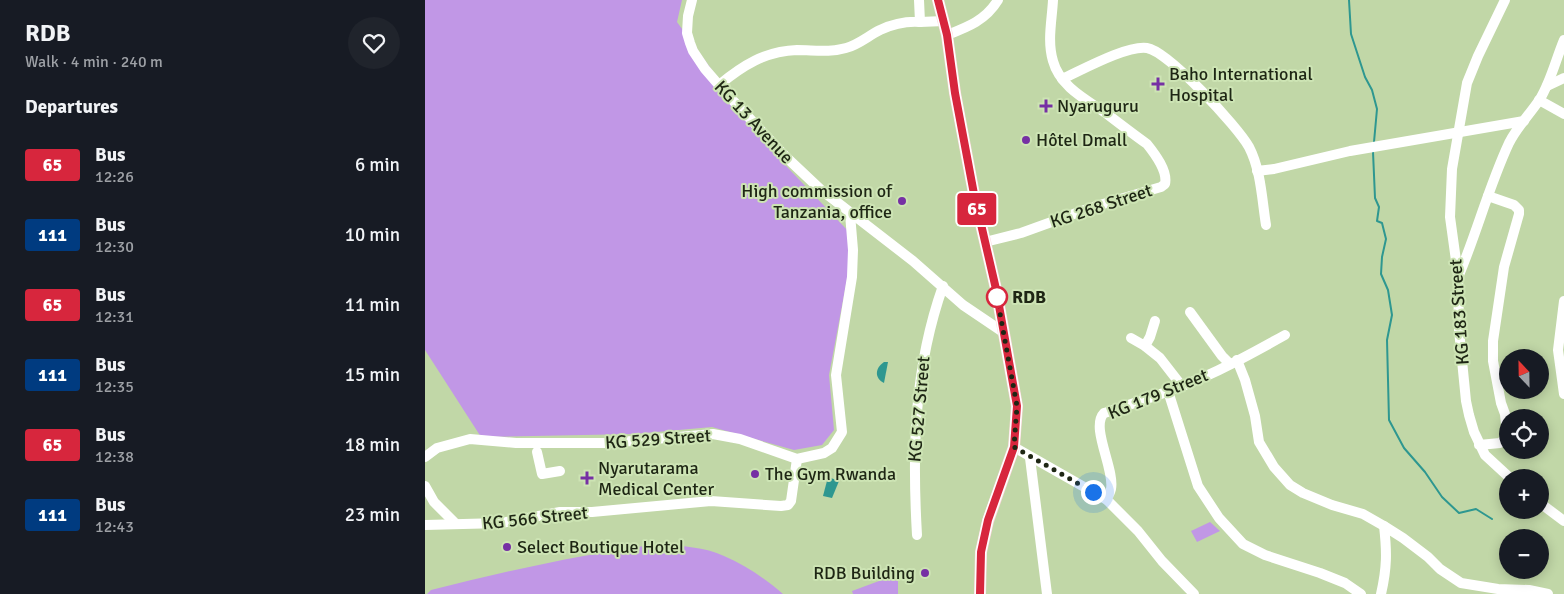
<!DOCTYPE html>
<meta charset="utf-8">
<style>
:root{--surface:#171b24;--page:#20242c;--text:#f1f3f6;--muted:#9ea1a6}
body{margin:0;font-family:Signika,sans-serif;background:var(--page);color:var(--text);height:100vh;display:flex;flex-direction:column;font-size:19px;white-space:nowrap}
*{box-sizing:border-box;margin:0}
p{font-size:16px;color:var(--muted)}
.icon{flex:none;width:28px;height:28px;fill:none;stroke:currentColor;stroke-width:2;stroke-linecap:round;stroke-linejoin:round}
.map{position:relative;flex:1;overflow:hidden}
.sheet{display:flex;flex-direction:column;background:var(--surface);width:425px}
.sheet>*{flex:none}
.badge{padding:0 10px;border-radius:4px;font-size:18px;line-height:32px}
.needle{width:32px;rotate:338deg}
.controls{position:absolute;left:1074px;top:349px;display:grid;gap:10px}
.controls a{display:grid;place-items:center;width:50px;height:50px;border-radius:50%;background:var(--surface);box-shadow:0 2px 12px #0003;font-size:25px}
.you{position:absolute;width:25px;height:25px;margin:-12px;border:4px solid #fff;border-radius:50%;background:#1a73e8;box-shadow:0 0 0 8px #1a73e833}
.map>.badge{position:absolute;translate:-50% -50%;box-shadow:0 0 0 2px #fff}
h2{padding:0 25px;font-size:19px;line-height:45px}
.round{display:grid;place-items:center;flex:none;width:52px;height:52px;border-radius:26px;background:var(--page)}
.headline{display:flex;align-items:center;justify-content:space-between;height:85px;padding:0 25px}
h1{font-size:24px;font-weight:800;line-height:38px}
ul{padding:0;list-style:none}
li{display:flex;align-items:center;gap:15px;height:70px;padding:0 25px}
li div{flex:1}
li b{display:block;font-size:19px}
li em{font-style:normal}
li .badge{min-width:55px;font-weight:700;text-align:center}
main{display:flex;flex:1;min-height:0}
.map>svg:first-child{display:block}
.green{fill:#c197e6}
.water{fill:#2e9790}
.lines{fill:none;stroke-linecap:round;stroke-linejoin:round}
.stream{stroke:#2e9790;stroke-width:2}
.minor{stroke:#fff;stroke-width:10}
.major{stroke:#fdd8de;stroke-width:12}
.line-casing{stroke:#fff;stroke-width:11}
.line{stroke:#d7263d;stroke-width:8}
.walk{stroke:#1e2614;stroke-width:5;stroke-dasharray:0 9}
.poi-dot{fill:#7630a4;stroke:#cde4b4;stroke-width:2}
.stop-dot{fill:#fff;stroke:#d7263d;stroke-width:2.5}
.labels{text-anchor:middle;stroke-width:4;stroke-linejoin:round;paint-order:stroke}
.poi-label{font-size:18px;fill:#1e2614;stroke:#cde4b4;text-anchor:start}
.street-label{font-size:18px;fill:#1e2614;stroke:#cde4b4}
.stop-label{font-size:18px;font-weight:bold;fill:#1e2614;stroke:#cde4b4;text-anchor:start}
</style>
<main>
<section class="sheet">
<div class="headline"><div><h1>RDB</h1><p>Walk · 4 min · 240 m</p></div><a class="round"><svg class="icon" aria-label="heart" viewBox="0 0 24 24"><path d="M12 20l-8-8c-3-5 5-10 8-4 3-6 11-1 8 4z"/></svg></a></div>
<h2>Departures</h2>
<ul>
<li><span class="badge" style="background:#d7263d;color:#fff">65</span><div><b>Bus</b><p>12:26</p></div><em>6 min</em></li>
<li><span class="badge" style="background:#003b80;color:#fff">111</span><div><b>Bus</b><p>12:30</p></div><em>10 min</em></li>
<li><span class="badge" style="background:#d7263d;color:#fff">65</span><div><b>Bus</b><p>12:31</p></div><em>11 min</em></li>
<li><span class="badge" style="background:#003b80;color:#fff">111</span><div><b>Bus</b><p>12:35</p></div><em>15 min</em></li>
<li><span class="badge" style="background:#d7263d;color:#fff">65</span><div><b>Bus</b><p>12:38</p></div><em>18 min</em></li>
<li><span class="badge" style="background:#003b80;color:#fff">111</span><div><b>Bus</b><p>12:43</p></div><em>23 min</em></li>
</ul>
</section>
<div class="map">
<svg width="1139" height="594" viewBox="0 0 1139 594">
<rect width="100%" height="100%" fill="#c1d7a7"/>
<g class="green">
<polygon points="0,0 257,0 252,22 344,148 425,233 425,263 404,375 409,430 397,445 369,450 287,427 209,434 56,437 0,350"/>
<polygon points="785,522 795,531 772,542 766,531"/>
<path d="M235,544C256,546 280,547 299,556C320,565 341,579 358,594H2L6,590C81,571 158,554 235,544Z"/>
<polygon points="473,574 473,594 428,594 427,591"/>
</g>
<g class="water">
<path d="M459,362H463L459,383C449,378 450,368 459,362Z"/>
<polygon points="403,477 414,481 407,498 398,496"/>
</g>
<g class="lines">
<g class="stream">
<polyline points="924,0 926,34 940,77 947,90 952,109 949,142"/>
<polyline points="948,152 950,198 954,207 952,221 957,223 961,239 957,257 956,274 963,290 967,315 962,340 964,420 979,448 1000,472 1017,497 1034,513 1051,509 1067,519"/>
</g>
<g class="minor">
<polyline points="267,0 263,16 262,33 265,43 268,51 280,69 299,91 360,156 395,189 488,261 538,305 578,332"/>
<polyline points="1080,0 1053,56 1042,83 1027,169 1025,217 1033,275 1034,330 1041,401 1044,415 1049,432 1060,455 1085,478"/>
<polyline points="495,22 519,21"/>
<path d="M522,35C543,27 561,20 573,0"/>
<path d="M637,79C657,70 702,45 722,48C743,51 813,127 824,147C836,170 837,200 841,225"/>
<path d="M294,85C317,66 340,51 372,50C389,50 404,53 421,48C433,45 443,36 455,30C468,24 481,21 495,22L494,0"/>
<polyline points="1122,86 1139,78"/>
<polyline points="1114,100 1139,114"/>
<polyline points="832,171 849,169 925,151 1099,121"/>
<path d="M560,242L596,233L668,207L736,187L740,184C743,171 730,154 722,144C708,134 695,124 682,114C662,100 635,87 628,61C622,41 627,20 628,0"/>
<path d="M1034,275C1052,232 1064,186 1084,143C1092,127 1105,114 1115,99C1126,81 1131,59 1139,40"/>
<polyline points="1139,301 1133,350 1139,394"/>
<polyline points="765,312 797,356 805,364"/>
<polyline points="706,338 720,346 735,358 756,385"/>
<polyline points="720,346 725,337 730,321"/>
<path d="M812,360L820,380L830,416L834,442L849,467L865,485L878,493L907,505L938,514L959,526C962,552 962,568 956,594"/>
<polyline points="743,391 773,486 794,518 818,544 840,555 895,573 920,583 936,594"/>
<polyline points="1054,445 1075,443 1082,437 1080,414 1076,403 1068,361 1068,341 1079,267 1094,214 1094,210 1089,205 1063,196"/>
<polyline points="589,447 682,500 713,531 737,561 769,594"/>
<polyline points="112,452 117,474 135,471"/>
<polyline points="0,457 12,448 45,439 91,443 184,443 288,434 315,439 372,459 399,453 407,448 417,432 411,375 427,277 428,250 425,214"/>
<polyline points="605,458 622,594"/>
<polyline points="0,486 9,502 30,523"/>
<path d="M682,500C683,496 685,493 686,489C690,469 665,427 679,413C722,399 766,385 806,364C824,355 842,345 860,335"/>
<polyline points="1115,503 1139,521"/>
<polyline points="0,525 76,523 135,512 167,512 286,501 356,506 363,505 366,501 372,459"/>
<polyline points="959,526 978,538 1003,557 1015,569 1036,583 1073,589 1104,590 1123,594"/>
<path d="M492,535C487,449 489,368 518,286"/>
</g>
<polyline class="major" points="513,0 522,35 530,93 549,194 571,289 592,406 589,447 563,521 556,552 555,594"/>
</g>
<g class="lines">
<defs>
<polyline id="line" points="513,0 522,35 530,93 549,194 571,289 592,406 589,447 563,520 556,552 555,594"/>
</defs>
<use href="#line" class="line-casing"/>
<use href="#line" class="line"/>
<polyline class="walk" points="572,297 592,406 589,447 668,492"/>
</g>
<g class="poi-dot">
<path d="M730.5 76.5h5v5h5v5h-5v5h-5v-5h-5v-5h5z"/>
<path d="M618.5 98.5h5v5h5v5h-5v5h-5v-5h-5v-5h5z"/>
<circle cx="601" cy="140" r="5"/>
<circle cx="477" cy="201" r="5"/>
<circle cx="330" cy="474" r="5"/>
<path d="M159.5 470.5h5v5h5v5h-5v5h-5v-5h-5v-5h5z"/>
<circle cx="82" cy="547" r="5"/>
<circle cx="500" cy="573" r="5"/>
</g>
<circle class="stop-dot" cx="572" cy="297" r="10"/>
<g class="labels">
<g class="poi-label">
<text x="744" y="80">Baho International<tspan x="744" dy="21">Hospital</tspan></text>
<text x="632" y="112">Nyaruguru</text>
<text x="611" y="146">Hôtel Dmall</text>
<text x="467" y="197" text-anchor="end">High commission of<tspan x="467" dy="21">Tanzania, office</tspan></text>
<text x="173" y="474">Nyarutarama<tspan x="173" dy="21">Medical Center</tspan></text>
<text x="340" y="480">The Gym Rwanda</text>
<text x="92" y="553">Select Boutique Hotel</text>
<text x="490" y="579" text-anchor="end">RDB Building</text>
</g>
<g class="street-label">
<text transform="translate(329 122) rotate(47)" y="6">KG 13 Avenue</text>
<text transform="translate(676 206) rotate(-18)" y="6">KG 268 Street</text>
<text transform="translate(1034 312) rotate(-94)" y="6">KG 183 Street</text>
<text transform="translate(733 394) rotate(-22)" y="6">KG 179 Street</text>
<text transform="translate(494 409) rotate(-85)" y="6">KG 527 Street</text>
<text transform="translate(233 439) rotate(-4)" y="6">KG 529 Street</text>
<text transform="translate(110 518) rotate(-6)" y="6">KG 566 Street</text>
</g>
<g class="stop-label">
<text x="587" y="303">RDB</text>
</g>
</g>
</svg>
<div class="controls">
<a><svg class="needle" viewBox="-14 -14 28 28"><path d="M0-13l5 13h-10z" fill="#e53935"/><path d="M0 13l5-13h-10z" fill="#9ea1a6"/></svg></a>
<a><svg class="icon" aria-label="locate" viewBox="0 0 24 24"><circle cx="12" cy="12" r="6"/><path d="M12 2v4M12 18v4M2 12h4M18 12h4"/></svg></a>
<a>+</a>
<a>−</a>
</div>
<div class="you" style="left:668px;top:492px"></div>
<b class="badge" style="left:552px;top:209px;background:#d7263d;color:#fff">65</b>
</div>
</main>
